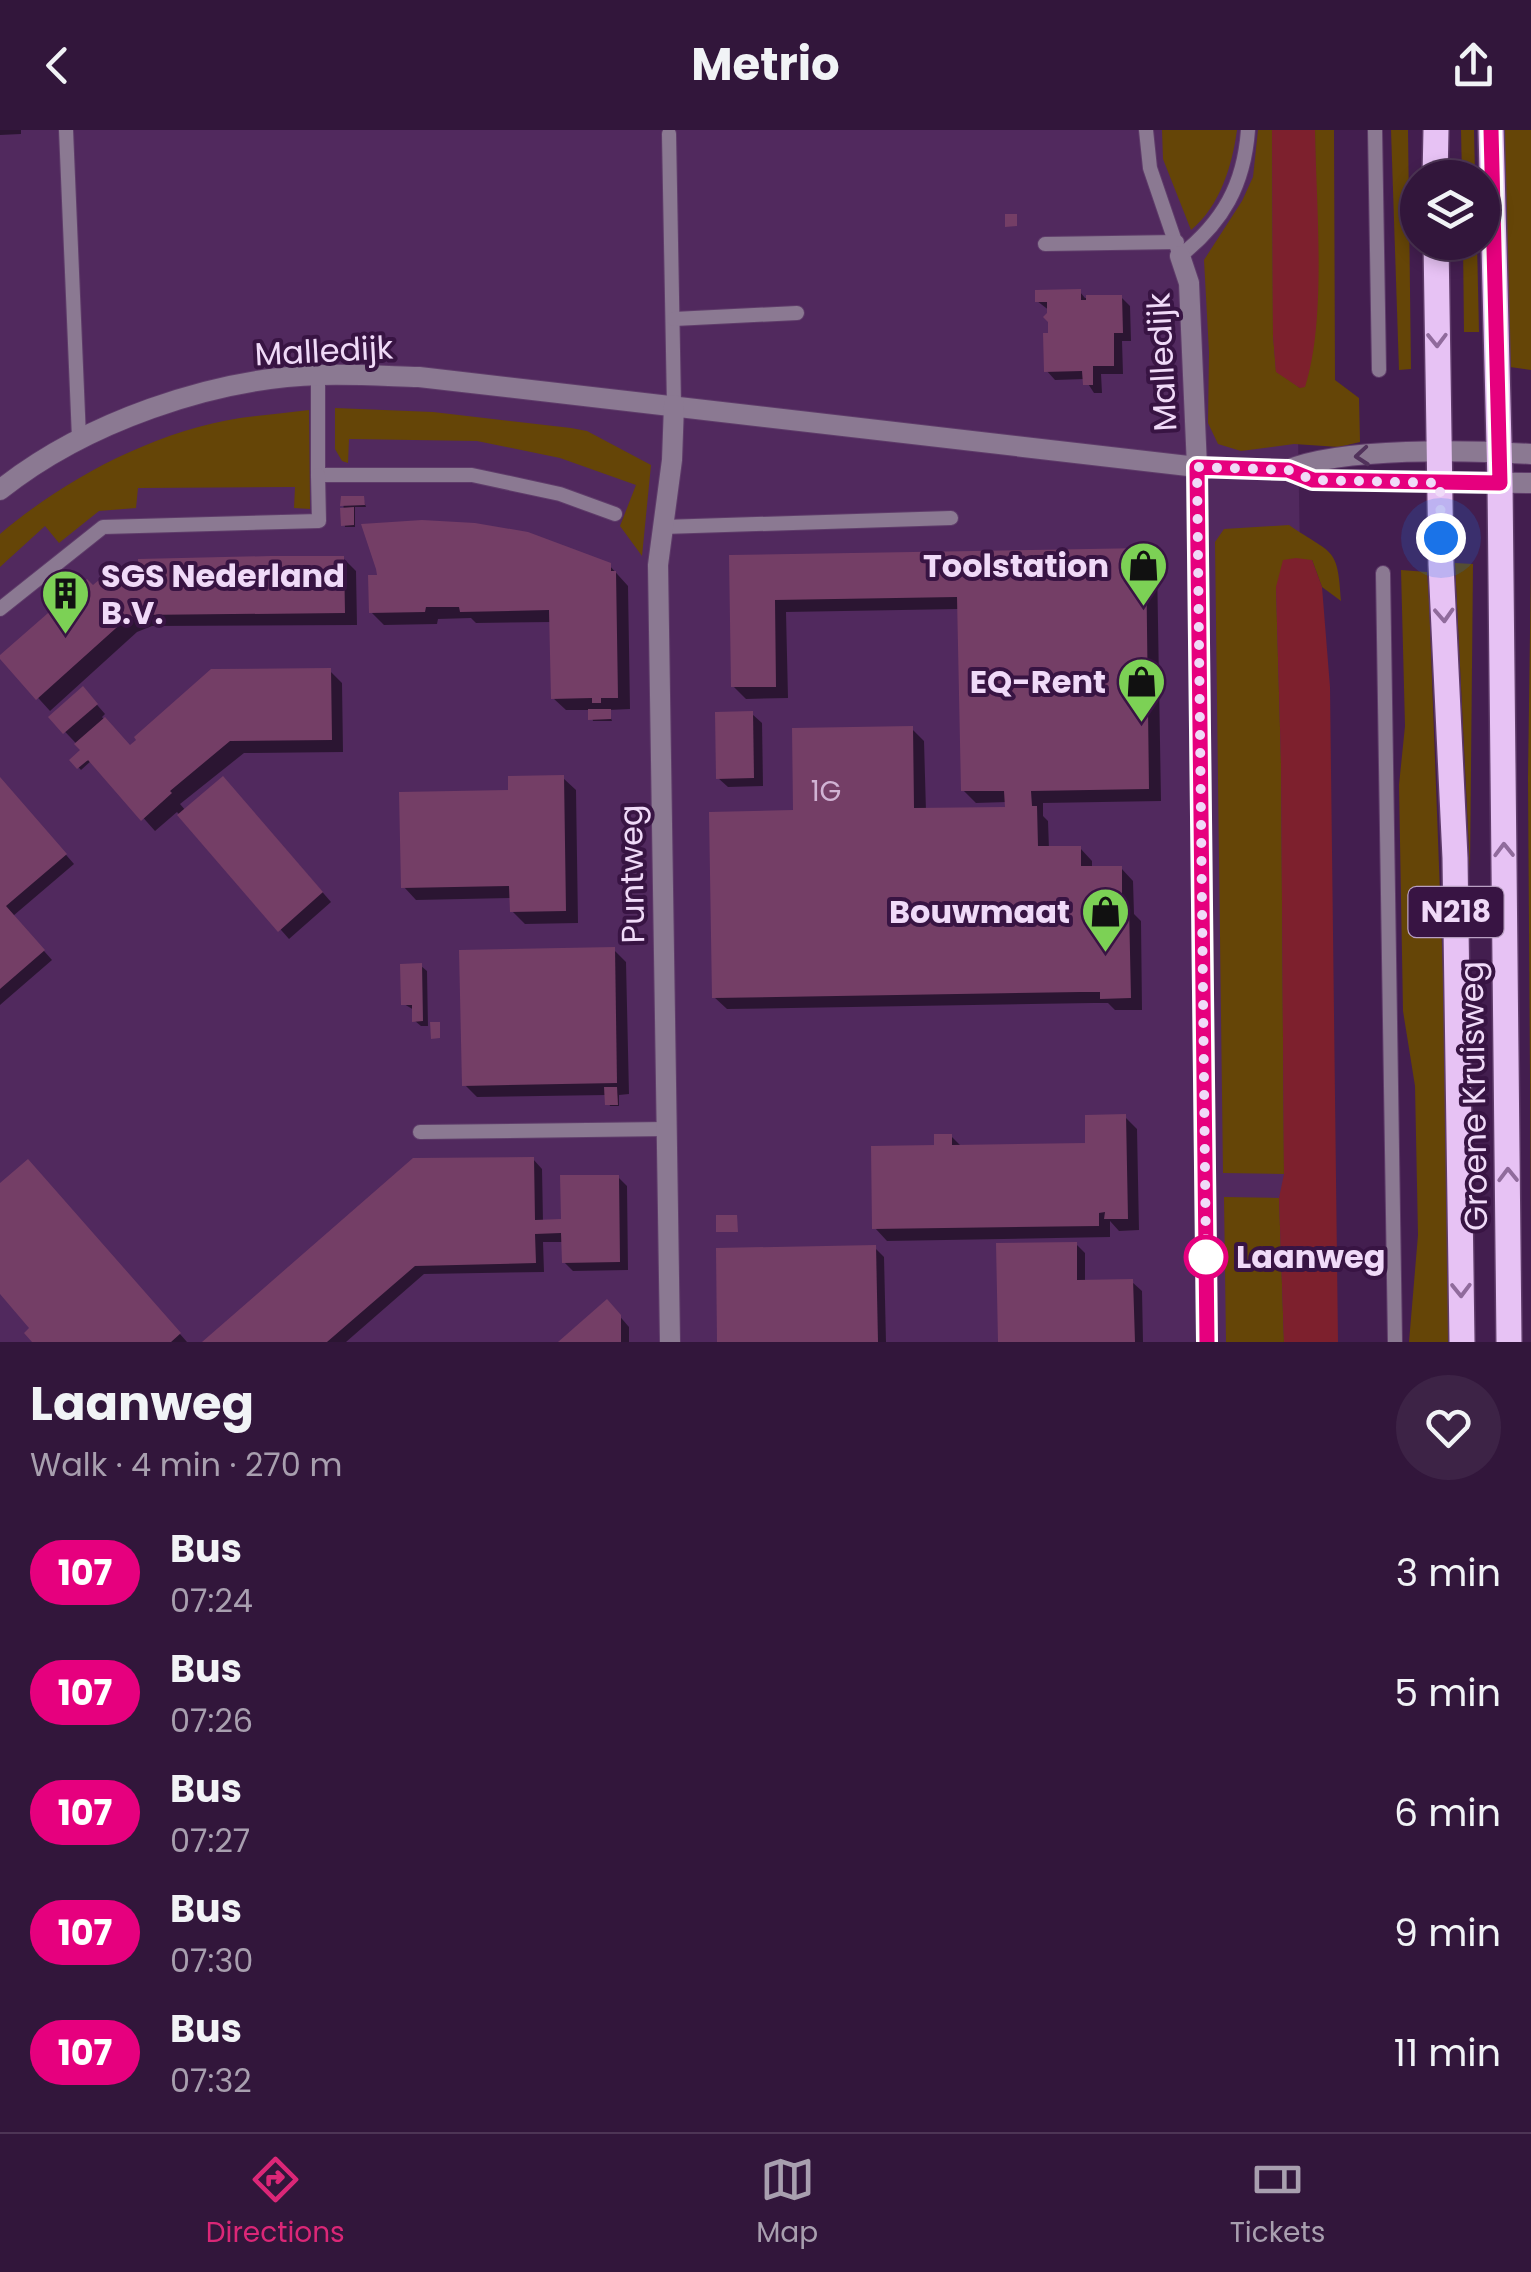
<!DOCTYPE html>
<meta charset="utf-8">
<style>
:root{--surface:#32163b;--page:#3d2346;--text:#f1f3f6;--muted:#a89faf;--line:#4d3555;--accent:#db2777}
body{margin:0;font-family:Poppins,sans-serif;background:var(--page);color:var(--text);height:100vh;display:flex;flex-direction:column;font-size:38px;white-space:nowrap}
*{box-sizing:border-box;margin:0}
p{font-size:32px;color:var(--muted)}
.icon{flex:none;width:55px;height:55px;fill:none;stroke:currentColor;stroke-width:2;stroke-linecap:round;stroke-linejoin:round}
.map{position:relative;height:1212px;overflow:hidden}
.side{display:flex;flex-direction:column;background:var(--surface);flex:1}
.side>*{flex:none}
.badge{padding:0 20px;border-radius:32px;font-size:35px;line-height:65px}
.controls{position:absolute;left:1400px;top:30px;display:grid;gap:20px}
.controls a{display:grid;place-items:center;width:100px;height:100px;border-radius:50%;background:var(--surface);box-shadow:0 5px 15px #0003,0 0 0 2px var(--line);font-size:50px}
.you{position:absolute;width:50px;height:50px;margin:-25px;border:8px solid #fff;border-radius:50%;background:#1a73e8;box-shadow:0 0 0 15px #1a73e833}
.map>.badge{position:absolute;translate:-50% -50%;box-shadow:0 0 0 5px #fff}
.round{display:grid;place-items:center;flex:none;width:105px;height:105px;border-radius:52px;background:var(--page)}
.headline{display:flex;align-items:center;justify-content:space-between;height:170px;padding:0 30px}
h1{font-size:48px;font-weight:700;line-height:75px}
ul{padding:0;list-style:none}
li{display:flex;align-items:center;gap:30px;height:120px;padding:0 30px}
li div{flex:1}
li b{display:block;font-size:38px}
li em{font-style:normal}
li .badge{min-width:110px;font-weight:700;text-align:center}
header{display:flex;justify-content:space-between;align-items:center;height:130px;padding:0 30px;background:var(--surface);font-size:45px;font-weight:700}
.tabs{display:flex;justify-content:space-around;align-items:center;height:140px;border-top:2px solid var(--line);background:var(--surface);font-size:28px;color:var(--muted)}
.tabs a{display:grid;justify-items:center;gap:5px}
.tabs .selected{color:var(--accent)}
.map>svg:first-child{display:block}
.built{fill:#51295e}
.green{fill:#654507}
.water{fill:#7d202d}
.shadow{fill:#0007}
.building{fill:#743e66}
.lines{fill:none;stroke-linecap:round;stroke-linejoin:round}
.lane-casing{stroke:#5f3c6a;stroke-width:16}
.street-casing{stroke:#5f3c6a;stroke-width:22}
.primary-casing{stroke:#5f3c6a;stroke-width:28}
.lane{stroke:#8b7992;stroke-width:14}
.street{stroke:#8b7992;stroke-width:20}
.primary{stroke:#e7c2f4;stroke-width:25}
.oneway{stroke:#906b9c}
.oneway2{stroke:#51325b}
.line-casing{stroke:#fff;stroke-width:22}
.line{stroke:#e6007e;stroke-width:15}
.walk{stroke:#f0daf8;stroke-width:10;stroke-dasharray:0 18}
.stop-dot{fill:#fff;stroke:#e6007e;stroke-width:5}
.labels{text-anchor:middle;stroke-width:8;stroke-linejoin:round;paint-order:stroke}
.number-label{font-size:28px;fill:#d1b3d4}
.shield{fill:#381443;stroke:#b99fc2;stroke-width:2.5}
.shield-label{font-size:30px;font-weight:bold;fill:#f0daf8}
.street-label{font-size:32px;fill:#f0daf8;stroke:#381443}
.poi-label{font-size:32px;font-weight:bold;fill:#f0daf8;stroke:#381443;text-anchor:end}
.stop-label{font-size:32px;font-weight:bold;fill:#f0daf8;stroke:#381443;text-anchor:start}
</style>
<header><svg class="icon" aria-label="back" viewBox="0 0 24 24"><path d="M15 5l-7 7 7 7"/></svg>Metrio<svg class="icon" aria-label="share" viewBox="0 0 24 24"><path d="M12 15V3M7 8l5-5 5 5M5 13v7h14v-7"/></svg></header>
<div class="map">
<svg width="1531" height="1212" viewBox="0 0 1531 1212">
<rect width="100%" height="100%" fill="#431e4f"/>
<polygon class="built" points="0,0 1293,0 1313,1212 0,1212"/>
<g class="green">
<path d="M1162,0H1237C1232,36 1220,76 1191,100L1163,29Z"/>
<polygon points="1258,0 1272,0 1273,205 1276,241 1300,258 1316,174 1315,0 1334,0 1335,250 1359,268 1360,312 1339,317 1294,314 1241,321 1218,314 1208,293 1209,222 1204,130 1242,71 1253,47"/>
<polygon points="1391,0 1408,0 1411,239 1399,240"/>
<polygon points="1461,0 1474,0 1475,47 1462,47"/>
<polygon points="1502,0 1531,0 1531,240 1510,237"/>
<polygon points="1463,113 1477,113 1479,202 1464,202"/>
<polygon points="335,278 433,282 571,298 587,301 651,335 642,426 620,396 636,355 560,328 477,311 349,309 348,333 342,331 335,319"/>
<path d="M309,280L310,379L294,378L295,357L138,358L136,378L99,381L59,413L45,396L0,437V404C66,348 153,302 240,288C263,285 286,283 309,280Z"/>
<path d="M1289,395C1332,425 1338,415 1341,471L1322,457L1312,430L1276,457L1281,633L1284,1044L1223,1043L1215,412L1224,399Z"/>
<polygon points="1531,429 1531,1098 1528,648"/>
<polygon points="1455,433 1473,434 1470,740"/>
<polygon points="1401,440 1427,442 1429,469 1444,870 1450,1212 1409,1212 1418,1105 1415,956 1403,881 1399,655 1405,596"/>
<polygon points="1224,1067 1279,1068 1284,1212 1226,1212"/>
</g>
<g class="water">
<path d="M1272,0H1315C1316,74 1327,189 1305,257L1300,258L1276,242L1273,205Z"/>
<polygon points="1296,428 1312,430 1322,457 1330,557 1338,1212 1284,1212 1279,1068 1284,1044 1281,633 1276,457 1283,430"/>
</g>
<g class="shadow">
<polygon points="0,0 21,0 21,4 0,5"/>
<polygon points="1080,162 1085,168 1121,167 1130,176 1131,211 1122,211 1123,244 1101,244 1102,263 1094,263 1085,249 1055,250 1046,240 1050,181 1037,171"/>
<polygon points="363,368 366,377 355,377 355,397 345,397 343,369"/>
<polygon points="1145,420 1157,433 1161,671 1043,673 1043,686 1048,691 1049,719 1080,718 1092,731 1092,739 1121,738 1133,751 1134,784 1141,791 1142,880 1115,880 1108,873 1094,873 727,879 714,867 796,683 912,599 924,611 926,681 1008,679 1007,672 976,673 963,660 959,479 786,482 788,568 746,569 733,556 731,428"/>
<polygon points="343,428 356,441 357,495 152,496 137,502 50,581 1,527 93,458"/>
<polygon points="609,435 628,456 630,579 608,580 612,591 593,591 590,580 566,580 553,568 552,492 476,493 471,488 438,489 437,494 384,495 371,482"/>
<polygon points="330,541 342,553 343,622 244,623 180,674 186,681 232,658 331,772 289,809 177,682 155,701 92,630 81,640 72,630 80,624 87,631 90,628 51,587 92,569 105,584 102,587 131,618"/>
<polygon points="752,584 762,593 763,656 728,657 718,648"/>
<polygon points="563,648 576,660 578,793 525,794 512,781 512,768 416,770 404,757 510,663"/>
<polygon points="0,649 74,734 13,786 52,830 0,875"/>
<polygon points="614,820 626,832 629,964 619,965 619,976 610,976 607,965 477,967 465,955"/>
<polygon points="421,836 427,841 428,896 421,896 415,891 414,880 404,874"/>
<polygon points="1125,987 1137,999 1139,1100 1119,1101 1110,1091 1110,1107 887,1111 875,1098 937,1017 951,1006 962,1017 1088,1015"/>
<polygon points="533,1029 542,1039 543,1092 563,1092 618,1047 627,1056 628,1140 573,1141 564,1132 564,1112 543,1112 544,1142 424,1144 346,1212 206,1212"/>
<polygon points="40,1045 187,1212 35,1212 33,1199 0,1161 0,1057"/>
<polygon points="1076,1114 1085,1123 1085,1152 1132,1152 1142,1161 1143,1212 1001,1212"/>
<polygon points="875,1118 884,1127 886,1212 720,1212"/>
<polygon points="616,1182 629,1197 629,1212 562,1212"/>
</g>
<g class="building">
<polygon points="1005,84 1017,84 1017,96 1005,97"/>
<polygon points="1081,159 1081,170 1086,170 1086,165 1122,165 1123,203 1114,203 1114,236 1093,236 1093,255 1083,255 1082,241 1044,242 1043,203 1048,203 1048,192 1043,187 1047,183 1047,172 1035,172 1035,160"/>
<polygon points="341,366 364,366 365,375 340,376"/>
<polygon points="354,377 354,395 341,396 340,378"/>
<polygon points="422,390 475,393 528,402 611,433 611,441 616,441 618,568 601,568 601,573 592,573 592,568 551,569 549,480 460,482 459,477 426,477 425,482 369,483 368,445 377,445 376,439 361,394"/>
<polygon points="1146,418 1149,659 1031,661 1032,676 1037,676 1038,716 1081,716 1081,736 1122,736 1122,776 1129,776 1131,868 1100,869 1100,862 1081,862 712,868 709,682 793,680 792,598 913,596 914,678 1005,677 1004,661 961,661 957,467 775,470 776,557 731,557 729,425"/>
<polygon points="271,426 344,426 345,483 138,485 125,490 36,570 0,529 0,525 87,449 93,455 113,438 138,437 138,429"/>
<polygon points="331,538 332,610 230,611 170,661 172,663 141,691 88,630 77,639 69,630 80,620 74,614 105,587 130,615 136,610 134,607 211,539"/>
<polygon points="83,556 98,574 63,604 48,587"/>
<polygon points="588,579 611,579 611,589 588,590"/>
<polygon points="753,581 754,648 716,649 715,582"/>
<polygon points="564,645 566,781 510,782 509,756 401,758 399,662 508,660 508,646"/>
<polygon points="223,646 323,762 278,802 177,685"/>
<polygon points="0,647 67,724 6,776 45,820 0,859"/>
<polygon points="615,817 617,953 462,956 459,820"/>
<polygon points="422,833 423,891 412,892 412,875 401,875 400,834"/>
<polygon points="430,892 440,892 440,908 431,909"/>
<polygon points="604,957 617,957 618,975 605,975"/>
<polygon points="1126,984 1128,1089 1104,1089 1105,1082 1099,1083 1099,1096 872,1099 871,1016 934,1015 934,1004 952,1004 952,1015 1085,1013 1085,985"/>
<polygon points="534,1027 535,1090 561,1089 560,1045 619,1045 620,1132 562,1133 561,1103 535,1104 536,1133 415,1136 327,1212 202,1212 413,1028"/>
<polygon points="28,1029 181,1203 171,1212 32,1212 24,1203 29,1198 0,1164 0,1053"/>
<polygon points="716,1085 737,1085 738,1102 716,1102"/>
<polygon points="1077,1112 1077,1150 1133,1149 1135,1212 998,1212 996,1113"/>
<polygon points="876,1115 878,1212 717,1212 716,1118"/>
<polygon points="607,1169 621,1185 621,1212 558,1212"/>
</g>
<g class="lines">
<defs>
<g id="lane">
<polyline points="66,0 79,308"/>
<path d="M1146,0L1150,38L1180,126C1223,92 1244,55 1248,0"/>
<polyline points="1375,0 1379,240"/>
<polyline points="669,4 674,275"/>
<polyline points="1045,114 1177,112"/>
<polyline points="674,189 797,183"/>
<polyline points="318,245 318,345 472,345 560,364 615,384"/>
<polyline points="663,397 951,388"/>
<polyline points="1383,443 1395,1212"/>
<polyline points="0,479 103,397 319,391 318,345"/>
<polyline points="420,1002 666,999"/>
</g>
<g id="street">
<polyline points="1180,126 1189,153 1197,337 1207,1212"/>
<path d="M1287,340C1343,317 1468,320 1531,324"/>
<path d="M0,360C84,293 212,248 320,245C352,244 386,246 419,247L1197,337L1287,340L1313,350L1531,353"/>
<polyline points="670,1212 658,435 672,330 674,275"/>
</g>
<g id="primary">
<polyline points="1491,0 1500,353 1509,1212"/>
<polyline points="1435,48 1436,0"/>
<polyline points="1436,112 1441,435 1455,728 1462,1212"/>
</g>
</defs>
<use href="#lane" class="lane-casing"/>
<use href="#street" class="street-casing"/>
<use href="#primary" class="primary-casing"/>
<use href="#lane" class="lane"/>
<use href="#street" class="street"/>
<use href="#primary" class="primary"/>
</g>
<defs><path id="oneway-chevron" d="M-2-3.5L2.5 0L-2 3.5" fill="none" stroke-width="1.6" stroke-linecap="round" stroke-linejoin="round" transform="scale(2.5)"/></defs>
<g class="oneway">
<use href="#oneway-chevron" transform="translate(1437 210) rotate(89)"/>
<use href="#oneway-chevron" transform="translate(1444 485) rotate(87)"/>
<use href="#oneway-chevron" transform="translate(1504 720) rotate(-91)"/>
<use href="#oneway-chevron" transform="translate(1508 1045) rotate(-91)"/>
<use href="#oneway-chevron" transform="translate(1461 1160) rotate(89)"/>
</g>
<use class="oneway2" href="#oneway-chevron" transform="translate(1362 326) rotate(175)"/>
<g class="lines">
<defs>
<polyline id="line" points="1207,1212 1197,337 1288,340 1313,350 1500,353 1491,0"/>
</defs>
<use href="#line" class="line-casing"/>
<use href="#line" class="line"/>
<polyline class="walk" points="1206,1127 1197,337 1288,340 1313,350 1440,353 1441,408"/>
</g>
<defs>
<symbol id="shop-pin" viewBox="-11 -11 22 30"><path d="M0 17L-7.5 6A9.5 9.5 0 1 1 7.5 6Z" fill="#7cd155" stroke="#381443"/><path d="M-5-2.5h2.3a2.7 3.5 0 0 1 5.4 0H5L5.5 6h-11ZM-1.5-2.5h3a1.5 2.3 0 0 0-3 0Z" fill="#111"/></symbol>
<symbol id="building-pin" viewBox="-11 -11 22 30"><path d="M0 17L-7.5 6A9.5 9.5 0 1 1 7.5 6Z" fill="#7cd155" stroke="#381443"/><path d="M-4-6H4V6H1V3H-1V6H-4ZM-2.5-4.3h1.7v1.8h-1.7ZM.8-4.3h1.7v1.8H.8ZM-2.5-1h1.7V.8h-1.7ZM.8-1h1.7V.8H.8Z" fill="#111"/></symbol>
</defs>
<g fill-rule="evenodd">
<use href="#shop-pin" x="1116" y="408" width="55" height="75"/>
<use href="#building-pin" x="38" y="436" width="55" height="75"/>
<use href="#shop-pin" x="1114" y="524" width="55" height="75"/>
<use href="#shop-pin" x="1078" y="754" width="55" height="75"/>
</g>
<circle class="stop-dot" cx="1206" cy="1127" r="20"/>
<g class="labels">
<g class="number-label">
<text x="826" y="671">1G</text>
</g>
<rect class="shield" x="1408.5" y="757" width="95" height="50" rx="8"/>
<g class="shield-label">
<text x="1456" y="792">N218</text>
</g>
<g class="street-label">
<text transform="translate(324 221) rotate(-3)" y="11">Malledijk</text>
<text transform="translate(1162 232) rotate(-93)" y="11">Malledijk</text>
<text transform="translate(632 744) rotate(-91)" y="11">Puntweg</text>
<text transform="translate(1474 966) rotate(-91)" y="11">Groene Kruisweg</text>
</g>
<g class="poi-label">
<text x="1109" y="447">Toolstation</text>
<text x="101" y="457" text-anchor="start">SGS Nederland<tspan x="101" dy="37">B.V.</tspan></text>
<text x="1106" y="563">EQ-Rent</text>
<text x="1070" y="793">Bouwmaat</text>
</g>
<g class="stop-label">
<text x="1236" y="1138">Laanweg</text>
</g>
</g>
</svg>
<div class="controls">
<a><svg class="icon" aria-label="layers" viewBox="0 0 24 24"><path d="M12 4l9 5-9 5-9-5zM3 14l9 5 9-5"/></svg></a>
</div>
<div class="you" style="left:1441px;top:408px"></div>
</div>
<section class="side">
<div class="headline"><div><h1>Laanweg</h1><p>Walk · 4 min · 270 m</p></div><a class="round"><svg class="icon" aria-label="heart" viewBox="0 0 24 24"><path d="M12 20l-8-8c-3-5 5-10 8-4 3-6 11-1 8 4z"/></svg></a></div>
<ul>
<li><span class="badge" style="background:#e6007e;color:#fff">107</span><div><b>Bus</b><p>07:24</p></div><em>3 min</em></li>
<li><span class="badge" style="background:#e6007e;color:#fff">107</span><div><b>Bus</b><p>07:26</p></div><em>5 min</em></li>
<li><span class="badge" style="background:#e6007e;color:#fff">107</span><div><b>Bus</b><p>07:27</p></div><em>6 min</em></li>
<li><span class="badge" style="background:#e6007e;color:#fff">107</span><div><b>Bus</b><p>07:30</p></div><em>9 min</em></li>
<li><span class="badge" style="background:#e6007e;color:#fff">107</span><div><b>Bus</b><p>07:32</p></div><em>11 min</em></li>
</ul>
</section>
<nav class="tabs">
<a class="selected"><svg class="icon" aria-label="directions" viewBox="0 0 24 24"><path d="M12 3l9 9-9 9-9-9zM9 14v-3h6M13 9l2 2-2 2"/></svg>Directions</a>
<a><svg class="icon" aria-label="map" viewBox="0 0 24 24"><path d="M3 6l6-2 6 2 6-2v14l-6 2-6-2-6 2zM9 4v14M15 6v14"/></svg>Map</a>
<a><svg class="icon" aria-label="tickets" viewBox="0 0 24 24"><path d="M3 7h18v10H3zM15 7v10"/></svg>Tickets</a>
</nav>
